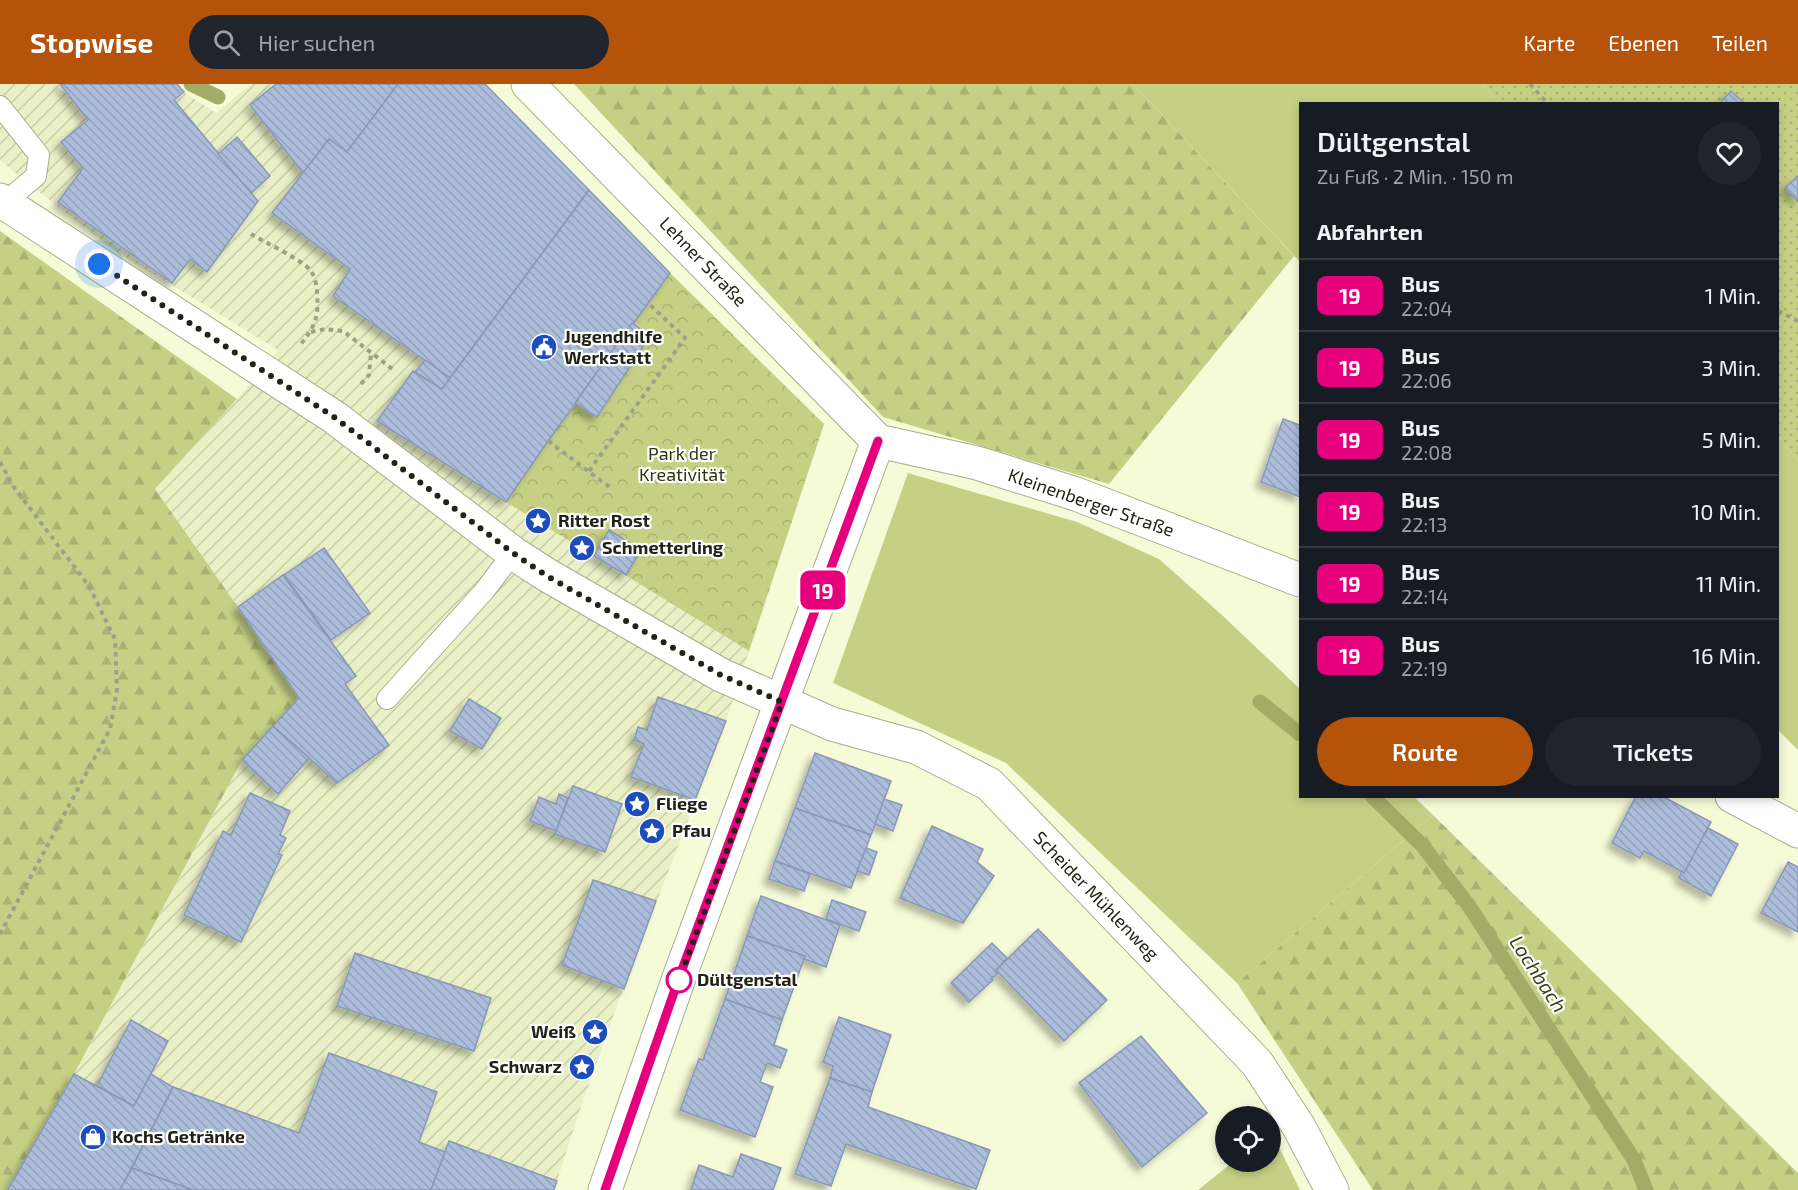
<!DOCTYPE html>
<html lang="de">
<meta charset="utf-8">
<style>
:root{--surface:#171b24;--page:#20242c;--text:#f1f3f6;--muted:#9ea1a6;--line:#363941;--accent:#b45309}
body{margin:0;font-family:"Exo 2",sans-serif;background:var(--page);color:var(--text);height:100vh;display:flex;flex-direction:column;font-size:22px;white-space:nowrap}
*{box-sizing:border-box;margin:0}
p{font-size:20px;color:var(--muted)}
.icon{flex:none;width:33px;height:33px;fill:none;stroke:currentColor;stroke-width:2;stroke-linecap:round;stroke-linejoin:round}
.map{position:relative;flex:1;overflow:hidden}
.side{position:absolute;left:1299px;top:18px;width:480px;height:696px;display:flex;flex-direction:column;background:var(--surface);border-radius:0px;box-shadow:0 3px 9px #0003}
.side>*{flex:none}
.badge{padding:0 12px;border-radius:9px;font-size:21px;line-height:39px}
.fabs{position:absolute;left:1215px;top:1022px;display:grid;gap:12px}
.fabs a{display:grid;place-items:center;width:66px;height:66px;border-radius:50%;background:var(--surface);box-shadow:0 3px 9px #0003;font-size:30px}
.you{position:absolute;width:30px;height:30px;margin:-15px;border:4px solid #fff;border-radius:50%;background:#1a73e8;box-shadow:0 0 0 9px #1a73e833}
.map>.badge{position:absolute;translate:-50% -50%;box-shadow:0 0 0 3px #fff}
h2{padding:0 18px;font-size:22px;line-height:54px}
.round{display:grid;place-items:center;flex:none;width:63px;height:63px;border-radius:32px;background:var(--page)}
.summary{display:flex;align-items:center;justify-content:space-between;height:102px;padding:0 18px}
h1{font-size:28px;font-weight:600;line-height:45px}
.primary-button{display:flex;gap:12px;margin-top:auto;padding:12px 18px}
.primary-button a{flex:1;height:69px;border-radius:36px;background:var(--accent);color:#fff;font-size:24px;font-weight:600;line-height:69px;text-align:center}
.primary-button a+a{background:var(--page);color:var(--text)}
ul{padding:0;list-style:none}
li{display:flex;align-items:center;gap:18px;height:72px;padding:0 18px;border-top:2px solid var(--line)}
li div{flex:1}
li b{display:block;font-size:22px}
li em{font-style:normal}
li .badge{min-width:66px;font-weight:700;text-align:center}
header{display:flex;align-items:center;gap:36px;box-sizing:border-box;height:84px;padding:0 30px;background:var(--accent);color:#fff}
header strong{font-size:28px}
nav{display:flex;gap:33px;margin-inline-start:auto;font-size:21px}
.search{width:420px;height:54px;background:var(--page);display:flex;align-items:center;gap:15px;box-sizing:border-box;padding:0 21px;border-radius:33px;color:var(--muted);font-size:22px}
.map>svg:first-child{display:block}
.industrial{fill:url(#industrial-furrows)}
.grass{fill:#c5d085}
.forest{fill:url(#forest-firs)}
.park{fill:url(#park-crowns)}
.garden{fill:url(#garden-dots)}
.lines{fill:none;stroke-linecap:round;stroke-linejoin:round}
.stream{stroke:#a2ac66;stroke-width:15}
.building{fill:url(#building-back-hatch);stroke:#8998b6;stroke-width:1.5;filter:url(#shadow)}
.lane-casing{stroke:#a7ad8c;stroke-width:22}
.street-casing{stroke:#a7ad8c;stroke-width:35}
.path{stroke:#9da187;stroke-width:4;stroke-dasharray:4.5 4.5;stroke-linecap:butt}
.lane{stroke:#fff;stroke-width:20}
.street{stroke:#fff;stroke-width:33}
.line-casing{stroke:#fff;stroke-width:14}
.line{stroke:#e6007e;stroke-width:9}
.walk{stroke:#212316;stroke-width:6;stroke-dasharray:0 10.8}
.stop-dot{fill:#fff;stroke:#e6007e;stroke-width:3}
.labels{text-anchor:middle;stroke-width:4.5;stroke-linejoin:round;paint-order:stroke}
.street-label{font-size:18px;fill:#212316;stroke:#fff}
.poi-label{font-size:18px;font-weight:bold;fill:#212316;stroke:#fff;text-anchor:start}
.park-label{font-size:18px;fill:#2f340c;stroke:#fff}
.stop-label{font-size:18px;font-weight:bold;fill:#212316;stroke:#fff;text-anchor:start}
.water-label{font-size:20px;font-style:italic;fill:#3b4019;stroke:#fff}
</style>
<header>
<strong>Stopwise</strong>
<div class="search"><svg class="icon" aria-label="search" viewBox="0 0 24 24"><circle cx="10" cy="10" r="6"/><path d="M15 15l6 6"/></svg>Hier suchen</div>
<nav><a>Karte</a><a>Ebenen</a><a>Teilen</a></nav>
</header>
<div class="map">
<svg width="1798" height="1106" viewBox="0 0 1798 1106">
<defs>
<pattern id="industrial-furrows" width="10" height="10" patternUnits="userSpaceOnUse" patternTransform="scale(1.5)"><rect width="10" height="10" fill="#e9f0c5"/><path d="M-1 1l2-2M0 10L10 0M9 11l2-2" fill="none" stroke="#c8cea8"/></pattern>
<pattern id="forest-firs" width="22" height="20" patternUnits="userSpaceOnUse" patternTransform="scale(1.5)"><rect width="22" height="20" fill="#c5d085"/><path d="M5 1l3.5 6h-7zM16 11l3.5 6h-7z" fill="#a9b272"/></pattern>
<pattern id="park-crowns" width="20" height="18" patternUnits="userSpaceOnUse" patternTransform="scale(1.5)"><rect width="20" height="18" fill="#c5d085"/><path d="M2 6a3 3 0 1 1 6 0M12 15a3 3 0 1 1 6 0" fill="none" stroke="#a9b272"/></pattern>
<pattern id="garden-dots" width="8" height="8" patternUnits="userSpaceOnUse" patternTransform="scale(1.5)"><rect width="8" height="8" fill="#c5d085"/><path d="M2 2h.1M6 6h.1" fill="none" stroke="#a9b272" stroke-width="1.8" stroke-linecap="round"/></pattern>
<pattern id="building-back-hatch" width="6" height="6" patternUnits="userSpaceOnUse" patternTransform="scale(1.5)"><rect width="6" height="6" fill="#acbcdb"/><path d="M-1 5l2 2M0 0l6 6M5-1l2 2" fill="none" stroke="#94a1bb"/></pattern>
<filter id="shadow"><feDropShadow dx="-5.5" dy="5.5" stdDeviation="3" flood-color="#0004"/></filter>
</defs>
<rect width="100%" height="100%" fill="#f5fbd7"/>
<polygon class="industrial" points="0,0 177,0 184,8 216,29 251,0 485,0 670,189 824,340 726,637 618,919 584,1014 554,1106 8,1106 74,990 242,676 299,614 238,523 155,405 237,315 278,266 113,165 20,93 0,76"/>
<g class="grass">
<polygon points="1133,0 1483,0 1500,19 1300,20 1300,178"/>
<polygon points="1778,352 1798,376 1798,666 1778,646"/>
<polygon points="908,389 1077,438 1159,475 1223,532 1300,605 1300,712 1414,713 1433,731 1237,899 1006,679 833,599"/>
<polygon points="1271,1047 1300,1106 1198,1106 1234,1077 1270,1077"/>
</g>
<g class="forest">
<polygon points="574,0 1133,0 1294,172 1109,400 883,333"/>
<polygon points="0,147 237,315 155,405 238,523 299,614 242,676 74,990 8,1106 0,1106"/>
<polygon points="1433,731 1798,1089 1798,1106 1373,1106 1237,899"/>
</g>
<polygon class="park" points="670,189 824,340 749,567 506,418 548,357"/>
<polygon class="garden" points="1483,0 1798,0 1798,376 1778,352 1778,20 1500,19"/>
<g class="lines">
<g class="stream">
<polyline points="191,0 218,13"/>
<polyline points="1260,618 1300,650"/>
<polyline points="1372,712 1422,761 1469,822 1634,1076 1646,1106"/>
</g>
</g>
<g class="building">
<polygon points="60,0 177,0 184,8 174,16 258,117 207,188 190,175 172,199 58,118 83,84 61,58 88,36"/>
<polygon points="276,0 398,0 347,68 329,55 303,89 250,21"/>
<polygon points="398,0 485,0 589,106 450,294 333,212 350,185 272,129 329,55 347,68"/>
<polygon points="1731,7 1745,20 1719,20"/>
<polygon points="237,53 270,92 251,109 218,70"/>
<polygon points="1798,92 1798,117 1785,104"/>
<polygon points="589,106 670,189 548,357 506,418 377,337 413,287 442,305"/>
<polygon points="632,239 650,252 597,333 575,319"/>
<polygon points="425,276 450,294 442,305 415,288"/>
<polygon points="1283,335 1300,341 1300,413 1261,398"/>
<polygon points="609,446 641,466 626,491 594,472"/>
<polygon points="324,464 370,529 331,556 284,491"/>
<polygon points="283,491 356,592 345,600 389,661 337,699 273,642 299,614 238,523"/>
<polygon points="658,613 726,637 695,716 631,693 644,660 634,656 638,643 647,646"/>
<polygon points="469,615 501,634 482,665 450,647"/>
<polygon points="273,642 309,674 278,710 242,676"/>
<polygon points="815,669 891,697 871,751 795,724"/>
<polygon points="573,702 622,720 605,768 555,750"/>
<polygon points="250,709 290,727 280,751 286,754 278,770 282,771 241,858 184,831 223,747 231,751"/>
<polygon points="559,710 568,714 556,747 530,737 539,713 556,720"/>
<polygon points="1636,712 1662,712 1711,738 1684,789 1644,767 1640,774 1612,759"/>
<polygon points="884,715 902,721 893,747 875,740"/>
<polygon points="795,724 871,751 851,804 775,777"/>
<polygon points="932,742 983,765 977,778 994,792 963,839 900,814"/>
<polygon points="1708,744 1738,760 1711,812 1679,794 1682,787 1684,789"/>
<polygon points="866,764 877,768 869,791 857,787"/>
<polygon points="775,777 810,790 804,807 769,795"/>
<polygon points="1788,778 1798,783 1798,848 1761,829"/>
<polygon points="593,796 656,817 624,905 562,881"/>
<polygon points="761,812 840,841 826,883 804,875 805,872 747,852"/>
<polygon points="832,816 866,828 859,847 826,835"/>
<polygon points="1038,845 1107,916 1064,957 996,886"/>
<polygon points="747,852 805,872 782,936 725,915"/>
<polygon points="992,859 1007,874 996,886 998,889 991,895 993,896 969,918 951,899"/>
<polygon points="355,869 491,914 474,967 337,922"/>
<polygon points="725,915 782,936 774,961 787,966 780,984 767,979 760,998 773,1003 755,1053 680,1026 699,975 703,976"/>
<polygon points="839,933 891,951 872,1008 830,994 833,982 823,978"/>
<polygon points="131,936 168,957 134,1022 97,1002"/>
<polygon points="1141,952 1207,1029 1142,1083 1079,999"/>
<polygon points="329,969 437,1008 419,1058 445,1068 431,1106 193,1106 132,1084 173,1003 299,1049"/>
<polygon points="74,990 134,1022 151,990 173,1003 120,1106 8,1106"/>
<polygon points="830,994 872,1008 868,1023 990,1066 976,1105 846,1060 831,1102 795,1090"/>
<polygon points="449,1057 557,1097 554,1106 431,1106"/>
<polygon points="741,1070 781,1084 773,1106 691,1106 699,1081 733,1093"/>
<polygon points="132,1084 193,1106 120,1106"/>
</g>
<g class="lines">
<defs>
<g id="lane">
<polyline points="0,22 39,71 36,92 4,119"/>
<polyline points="387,615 485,506 513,469"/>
</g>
<g id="street">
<polyline points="528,0 878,357"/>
<polyline points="0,116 334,333 513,469 547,491 721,591 832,640 916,663 989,700 1257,979 1299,1043 1332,1106"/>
<polyline points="878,357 977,379 1076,410 1300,496"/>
<polyline points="1732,712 1798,747"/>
<polyline points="605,1106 680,891 878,357"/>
</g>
</defs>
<use href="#lane" class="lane-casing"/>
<use href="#street" class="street-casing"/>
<g class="path">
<polyline points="1530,0 1548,20"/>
<path d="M251,150C264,158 303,176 311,187C315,193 317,202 317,209C319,233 315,243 300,261"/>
<polyline points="1778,227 1798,237"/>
<polyline points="311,248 325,245 343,247 395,287"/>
<polyline points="361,300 369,291 371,269"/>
<polyline points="548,357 612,405"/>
<polyline points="0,378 13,402 89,502 115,555 117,606 110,645 0,850"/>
<polyline points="589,387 685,254 647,218"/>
</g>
<use href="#lane" class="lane"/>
<use href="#street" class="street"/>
</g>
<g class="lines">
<defs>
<polyline id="line" points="605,1106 680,891 878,357"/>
</defs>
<use href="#line" class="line-casing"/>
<use href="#line" class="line"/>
<polyline class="walk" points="99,180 334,333 513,469 547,492 721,591 782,618 679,896"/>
</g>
<defs>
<symbol id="civic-disc" viewBox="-11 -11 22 22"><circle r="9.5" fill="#1d4dbb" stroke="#fff"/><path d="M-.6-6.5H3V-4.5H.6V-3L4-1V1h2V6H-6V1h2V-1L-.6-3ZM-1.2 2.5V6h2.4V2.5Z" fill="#fff"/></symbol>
<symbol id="sight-disc" viewBox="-11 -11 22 22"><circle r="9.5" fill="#1d4dbb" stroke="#fff"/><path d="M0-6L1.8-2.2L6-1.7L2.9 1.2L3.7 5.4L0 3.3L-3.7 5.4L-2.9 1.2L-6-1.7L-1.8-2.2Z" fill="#fff"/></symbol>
<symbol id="shop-disc" viewBox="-11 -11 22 22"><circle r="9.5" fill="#1d4dbb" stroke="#fff"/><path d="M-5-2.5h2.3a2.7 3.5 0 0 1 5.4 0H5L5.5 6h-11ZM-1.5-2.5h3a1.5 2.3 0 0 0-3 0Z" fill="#fff"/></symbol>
</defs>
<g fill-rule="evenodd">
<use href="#civic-disc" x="529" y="248" width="30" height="30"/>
<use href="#sight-disc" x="523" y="422" width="30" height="30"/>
<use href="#sight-disc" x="567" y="449" width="30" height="30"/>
<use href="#sight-disc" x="622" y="705" width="30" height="30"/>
<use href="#sight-disc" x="637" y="732" width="30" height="30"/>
<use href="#sight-disc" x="580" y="933" width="30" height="30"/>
<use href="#sight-disc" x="567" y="968" width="30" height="30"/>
<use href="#shop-disc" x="78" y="1038" width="30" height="30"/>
</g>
<circle class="stop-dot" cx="679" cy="896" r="12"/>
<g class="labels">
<g class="street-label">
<text transform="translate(703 178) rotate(46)" y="6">Lehner Straße</text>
<text transform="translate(1091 419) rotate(19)" y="6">Kleinenberger Straße</text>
<text transform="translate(1096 812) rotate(46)" y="6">Scheider Mühlenweg</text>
</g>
<g class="poi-label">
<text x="564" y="259">Jugendhilfe<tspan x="564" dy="21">Werkstatt</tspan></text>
<text x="558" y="443">Ritter Rost</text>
<text x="602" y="470">Schmetterling</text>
<text x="656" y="726">Fliege</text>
<text x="672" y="753">Pfau</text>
<text x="576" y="954" text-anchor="end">Weiß</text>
<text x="562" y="989" text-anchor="end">Schwarz</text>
<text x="112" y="1059">Kochs Getränke</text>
</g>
<g class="park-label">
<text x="682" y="376">Park der<tspan x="682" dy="21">Kreativität</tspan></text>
</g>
<g class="stop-label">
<text x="697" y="902">Dültgenstal</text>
</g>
<g class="water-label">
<text transform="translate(1538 890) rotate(57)" y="7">Lochbach</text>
</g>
</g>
</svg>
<div class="fabs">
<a><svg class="icon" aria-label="locate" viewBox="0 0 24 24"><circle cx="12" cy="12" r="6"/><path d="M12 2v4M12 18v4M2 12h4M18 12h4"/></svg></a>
</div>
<div class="you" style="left:99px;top:180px"></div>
<b class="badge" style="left:823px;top:506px;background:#e6007e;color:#fff">19</b>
<section class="side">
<div class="summary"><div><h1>Dültgenstal</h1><p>Zu Fuß · 2 Min. · 150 m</p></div><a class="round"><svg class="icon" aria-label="heart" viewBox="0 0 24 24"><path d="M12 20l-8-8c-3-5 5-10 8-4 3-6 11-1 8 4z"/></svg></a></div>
<h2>Abfahrten</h2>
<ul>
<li><span class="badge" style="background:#e6007e;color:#fff">19</span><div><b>Bus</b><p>22:04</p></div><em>1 Min.</em></li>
<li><span class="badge" style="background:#e6007e;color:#fff">19</span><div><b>Bus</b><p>22:06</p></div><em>3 Min.</em></li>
<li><span class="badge" style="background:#e6007e;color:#fff">19</span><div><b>Bus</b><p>22:08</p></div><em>5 Min.</em></li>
<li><span class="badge" style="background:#e6007e;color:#fff">19</span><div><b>Bus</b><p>22:13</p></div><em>10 Min.</em></li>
<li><span class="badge" style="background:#e6007e;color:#fff">19</span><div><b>Bus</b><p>22:14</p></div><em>11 Min.</em></li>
<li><span class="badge" style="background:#e6007e;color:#fff">19</span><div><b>Bus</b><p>22:19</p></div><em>16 Min.</em></li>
</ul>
<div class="primary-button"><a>Route</a><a>Tickets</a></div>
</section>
</div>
